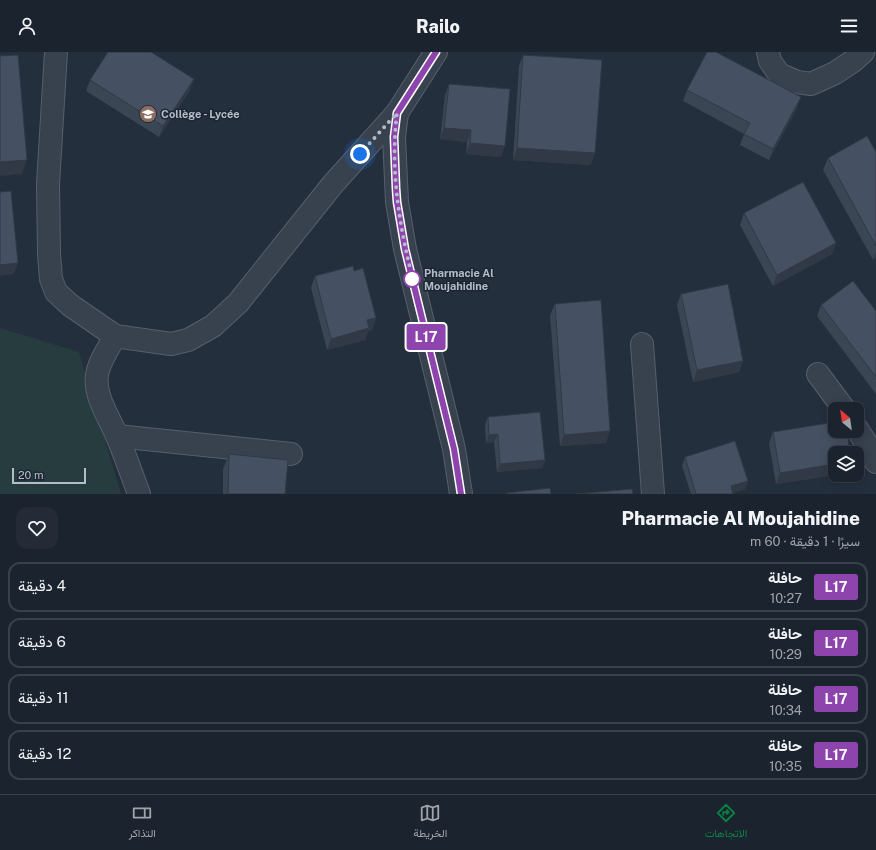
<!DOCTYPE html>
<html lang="ar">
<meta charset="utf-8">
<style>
:root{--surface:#1b232e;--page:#242b36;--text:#f1f3f6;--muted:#a0a4aa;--line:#39404a;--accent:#0b8043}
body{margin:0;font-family:"Public Sans",Vazirmatn,sans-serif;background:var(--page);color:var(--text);direction:rtl;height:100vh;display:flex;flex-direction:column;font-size:15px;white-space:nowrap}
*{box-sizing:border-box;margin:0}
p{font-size:13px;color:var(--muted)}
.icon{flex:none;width:22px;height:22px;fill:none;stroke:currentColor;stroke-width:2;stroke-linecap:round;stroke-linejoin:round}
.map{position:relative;height:442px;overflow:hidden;direction:ltr}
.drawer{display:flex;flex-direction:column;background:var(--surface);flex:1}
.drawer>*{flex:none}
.badge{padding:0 8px;border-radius:3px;font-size:14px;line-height:26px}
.needle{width:26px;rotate:331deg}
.tools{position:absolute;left:828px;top:350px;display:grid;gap:8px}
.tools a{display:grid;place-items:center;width:36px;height:36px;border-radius:8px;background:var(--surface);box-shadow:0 2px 10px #0003,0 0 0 1px var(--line);font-size:20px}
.scale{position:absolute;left:12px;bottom:10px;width:74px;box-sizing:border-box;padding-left:4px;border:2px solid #b4bcc9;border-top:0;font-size:11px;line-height:14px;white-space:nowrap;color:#b4bcc9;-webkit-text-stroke:3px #1d2633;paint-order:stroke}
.you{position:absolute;width:20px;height:20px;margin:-10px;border:3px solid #fff;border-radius:50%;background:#1a73e8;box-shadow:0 0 0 6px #1a73e833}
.map>.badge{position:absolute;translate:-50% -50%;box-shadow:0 0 0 2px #fff}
.round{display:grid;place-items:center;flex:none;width:42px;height:42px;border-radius:12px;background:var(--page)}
.summary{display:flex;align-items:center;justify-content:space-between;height:68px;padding:0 16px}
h1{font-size:19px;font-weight:800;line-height:30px}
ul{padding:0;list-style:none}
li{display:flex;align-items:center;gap:12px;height:50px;margin:0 8px 6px;padding:0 8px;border:2px solid var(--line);border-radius:12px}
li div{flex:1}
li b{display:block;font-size:15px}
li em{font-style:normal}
li .badge{min-width:44px;font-weight:700;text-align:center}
header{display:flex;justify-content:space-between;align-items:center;height:52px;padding:0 16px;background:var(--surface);font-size:18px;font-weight:800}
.dock{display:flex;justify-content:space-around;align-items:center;height:56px;border-top:1px solid var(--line);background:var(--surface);font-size:11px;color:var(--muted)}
.dock a{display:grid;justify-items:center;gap:2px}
.dock .active{color:var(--accent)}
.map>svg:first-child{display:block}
.green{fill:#263c3f}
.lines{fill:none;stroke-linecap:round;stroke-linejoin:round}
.minor-casing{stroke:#565f6c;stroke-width:24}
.minor{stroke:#38414e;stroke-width:22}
.wall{fill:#3b4654}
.shaded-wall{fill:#303945}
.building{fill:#455162;stroke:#303945}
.line-casing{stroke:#fff;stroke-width:9}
.line{stroke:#8e44ad;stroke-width:6}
.walk{stroke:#b4bcc9;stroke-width:4;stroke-dasharray:0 7.2}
.stop-dot{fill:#fff;stroke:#8e44ad;stroke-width:2}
.labels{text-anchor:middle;stroke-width:3;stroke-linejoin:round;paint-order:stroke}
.poi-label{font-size:11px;font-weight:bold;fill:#b4bcc9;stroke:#1d2633;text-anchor:start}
.stop-label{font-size:11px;font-weight:bold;fill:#b4bcc9;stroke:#1d2633;text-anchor:start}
</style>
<header><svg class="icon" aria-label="menu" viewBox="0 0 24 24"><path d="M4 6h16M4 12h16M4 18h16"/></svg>Railo<svg class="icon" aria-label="person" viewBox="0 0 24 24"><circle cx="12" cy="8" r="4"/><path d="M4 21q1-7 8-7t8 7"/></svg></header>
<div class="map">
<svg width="876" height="442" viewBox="0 0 876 442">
<rect width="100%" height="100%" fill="#242f3e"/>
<polygon class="green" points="0,276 79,300 121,442 0,442"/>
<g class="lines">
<defs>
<g id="minor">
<polyline points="56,0 48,132 49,202 51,227 56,240 70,253 115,284 171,292 188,288 213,274 238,251 333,132 397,61"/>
<polyline points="436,0 397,61 394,85 397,150 405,197 454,397 461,442"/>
<polyline points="768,0 770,9 779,22 797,30 811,32 835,21 853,9 863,0"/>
<path d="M115,284C109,296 99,309 97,323C94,344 109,365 117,384C125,403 132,423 139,442"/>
<polyline points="642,292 653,442"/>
<polyline points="818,322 844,357"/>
<polyline points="857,377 870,397 876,410"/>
<polyline points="117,384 291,402"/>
</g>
</defs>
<use href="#minor" class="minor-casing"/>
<use href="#minor" class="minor"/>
</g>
<g class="wall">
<polygon points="523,3 591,113 513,108 519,14"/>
<polygon points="90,28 190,38 159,85 86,39"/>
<polygon points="449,32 501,105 466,102 467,90 440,87 445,43"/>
<polygon points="687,38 797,56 769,108 740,93 744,82 683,49"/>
<polygon points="876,100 876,206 873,208 823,118 828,106"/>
<polygon points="744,161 836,191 832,202 773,234 740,173"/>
<polygon points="354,219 376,266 372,278 368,279 365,288 327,298 311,236 315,224"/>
<polygon points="681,242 743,309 739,320 693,330 677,253"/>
<polygon points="555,252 606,391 560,394 550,263"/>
<polygon points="821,253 876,259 876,342 817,264"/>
<polygon points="488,365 545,408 542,416 497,420 494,390 486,391 485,373"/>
<polygon points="773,380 835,401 835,423 776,432 769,391"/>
<polygon points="229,402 285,442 223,442 223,417"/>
<polygon points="685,405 748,429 745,437 733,441 733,442 691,442 682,414"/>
</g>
<g class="shaded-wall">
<polygon points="194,27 190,38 159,85 163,74"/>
<polygon points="801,45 797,56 769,108 773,97"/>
<polygon points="444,76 471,78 467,90 440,87"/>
<polygon points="470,91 505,94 501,105 466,102"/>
<polygon points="517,96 595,101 591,113 513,108"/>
<polygon points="27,108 22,122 0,124 0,110"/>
<polygon points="836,191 832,202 773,234 777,223"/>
<polygon points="876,200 876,206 873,208"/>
<polygon points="18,211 14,222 0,224 0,213"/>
<polygon points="376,266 372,278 368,279 365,288 327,298 331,287 367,268"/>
<polygon points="743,309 739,320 693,330 697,318"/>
<polygon points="610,379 606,391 560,394 564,383"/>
<polygon points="498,382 494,390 486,391 489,383"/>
<polygon points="545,408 542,416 497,420 500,412"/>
<polygon points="835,412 835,423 776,432 780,421"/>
<polygon points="748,429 745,437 730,442 731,434"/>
</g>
<g class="building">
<polygon points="108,0 151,0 194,27 163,74 90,28"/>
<polygon points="707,0 716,0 801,45 773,97 744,82 750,71 687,38"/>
<polygon points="18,3 27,108 0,110 0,4"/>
<polygon points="523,3 602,8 595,101 517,96"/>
<polygon points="449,32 510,37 505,94 470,91 471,78 444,76"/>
<polygon points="867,84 876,100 876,194 828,106"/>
<polygon points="803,130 836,191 777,223 744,161"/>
<polygon points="11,139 18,211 0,213 0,140"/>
<polygon points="353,214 354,219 363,216 376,266 367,268 369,276 331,287 315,224"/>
<polygon points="853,229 876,259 876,325 821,253"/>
<polygon points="728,232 743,309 697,318 681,242"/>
<polygon points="601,248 610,379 564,383 555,252"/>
<polygon points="540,360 545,408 500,412 498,382 489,383 488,365"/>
<polygon points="835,370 835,379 847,379 850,401 835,401 835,412 780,421 773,380"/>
<polygon points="735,389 748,429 731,434 733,442 696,442 685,405"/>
<polygon points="229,402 288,408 285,442 228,442"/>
<polygon points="550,436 551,442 506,442 506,441"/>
<polygon points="632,437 633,442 576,442"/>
</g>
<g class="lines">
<defs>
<polyline id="line" points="436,0 397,61 394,85 396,136 397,150 405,197 454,397 461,442"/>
</defs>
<use href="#line" class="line-casing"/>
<use href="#line" class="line"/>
<path class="walk" d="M360,102L397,61C390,117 399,173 413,228L412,227"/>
</g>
<defs>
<symbol id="school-disc" viewBox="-11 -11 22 22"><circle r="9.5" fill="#8d6e63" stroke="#1d2633"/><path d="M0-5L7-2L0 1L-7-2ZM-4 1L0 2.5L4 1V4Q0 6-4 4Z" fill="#fff"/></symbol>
</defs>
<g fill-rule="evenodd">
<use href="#school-disc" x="138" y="52" width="20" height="20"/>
</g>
<circle class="stop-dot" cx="412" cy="227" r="8"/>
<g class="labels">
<g class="poi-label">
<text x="161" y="66">Collège - Lycée</text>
</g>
<g class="stop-label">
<text x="424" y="225">Pharmacie Al<tspan x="424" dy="13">Moujahidine</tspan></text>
</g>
</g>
</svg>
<div class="tools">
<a><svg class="needle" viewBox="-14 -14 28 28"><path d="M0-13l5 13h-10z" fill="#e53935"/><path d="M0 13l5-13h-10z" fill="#a0a4aa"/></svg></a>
<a><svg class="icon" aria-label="layers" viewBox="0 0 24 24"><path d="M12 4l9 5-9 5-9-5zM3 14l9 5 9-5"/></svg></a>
</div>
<div class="scale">20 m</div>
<div class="you" style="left:360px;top:102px"></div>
<b class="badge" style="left:426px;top:285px;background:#8e44ad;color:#fff">L17</b>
</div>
<section class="drawer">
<div class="summary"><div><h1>Pharmacie Al Moujahidine</h1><p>سيرًا · 1 دقيقة · 60 m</p></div><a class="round"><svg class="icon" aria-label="heart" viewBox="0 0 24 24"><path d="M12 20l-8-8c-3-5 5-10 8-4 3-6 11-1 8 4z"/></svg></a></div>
<ul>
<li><span class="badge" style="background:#8e44ad;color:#fff">L17</span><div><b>حافلة</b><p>10:27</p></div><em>4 دقيقة</em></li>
<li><span class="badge" style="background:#8e44ad;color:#fff">L17</span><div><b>حافلة</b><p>10:29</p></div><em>6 دقيقة</em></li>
<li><span class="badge" style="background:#8e44ad;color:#fff">L17</span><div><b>حافلة</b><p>10:34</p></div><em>11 دقيقة</em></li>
<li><span class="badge" style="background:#8e44ad;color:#fff">L17</span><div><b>حافلة</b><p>10:35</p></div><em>12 دقيقة</em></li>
</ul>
</section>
<nav class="dock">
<a class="active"><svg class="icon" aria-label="directions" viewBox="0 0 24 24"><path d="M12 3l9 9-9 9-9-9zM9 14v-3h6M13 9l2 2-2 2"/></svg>الاتجاهات</a>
<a><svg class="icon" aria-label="map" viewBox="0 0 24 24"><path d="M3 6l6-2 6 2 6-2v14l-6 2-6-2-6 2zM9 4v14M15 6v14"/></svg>الخريطة</a>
<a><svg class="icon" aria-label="tickets" viewBox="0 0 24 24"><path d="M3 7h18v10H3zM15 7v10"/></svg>التذاكر</a>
</nav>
